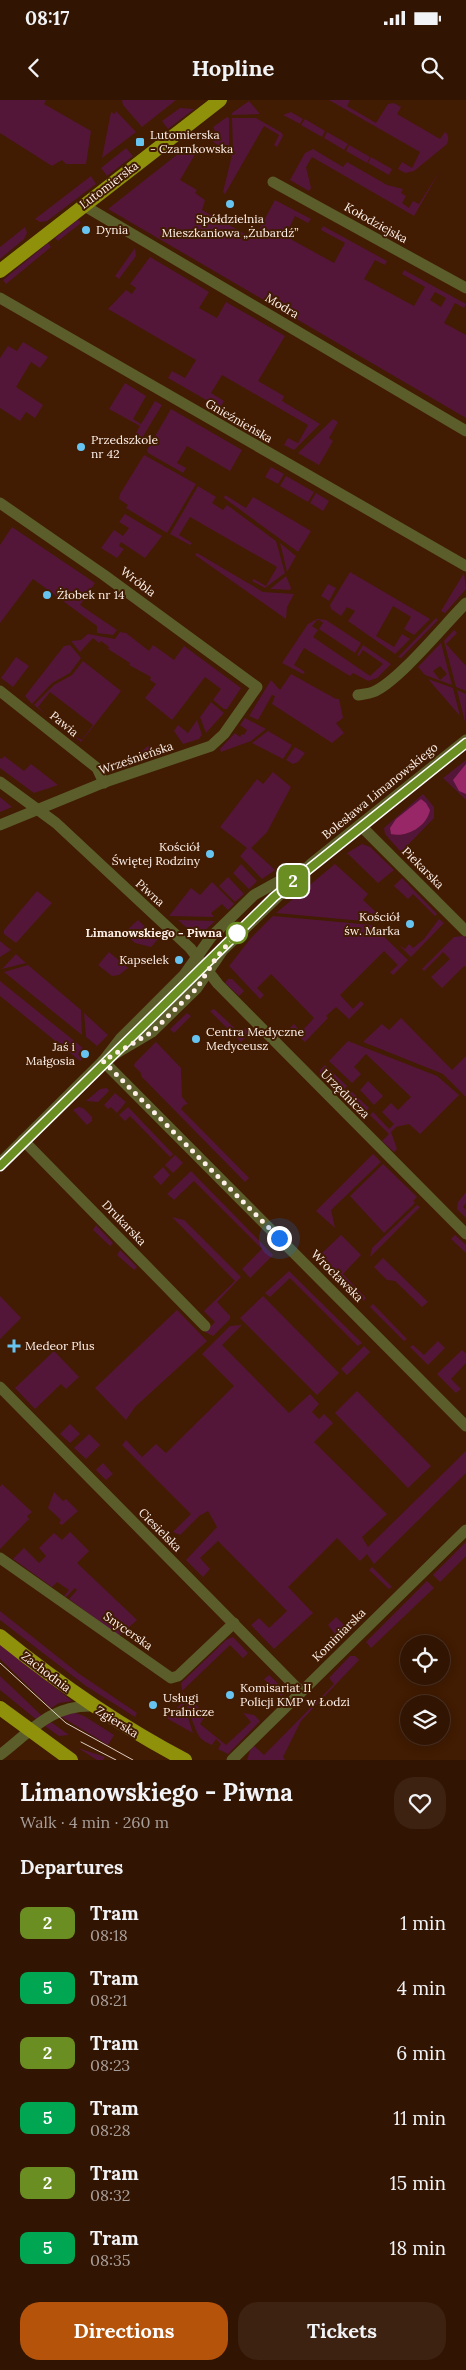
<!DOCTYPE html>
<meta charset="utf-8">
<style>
:root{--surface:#311402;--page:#3d2111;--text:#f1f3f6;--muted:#a89e99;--line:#4c3324;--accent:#b45309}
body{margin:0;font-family:Lora,serif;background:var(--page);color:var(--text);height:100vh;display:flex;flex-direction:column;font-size:19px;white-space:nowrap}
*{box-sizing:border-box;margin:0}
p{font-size:16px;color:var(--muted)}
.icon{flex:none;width:28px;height:28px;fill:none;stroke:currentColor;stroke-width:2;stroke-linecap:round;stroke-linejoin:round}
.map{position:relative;height:1660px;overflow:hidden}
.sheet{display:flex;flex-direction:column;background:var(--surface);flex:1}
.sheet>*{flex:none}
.badge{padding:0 10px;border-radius:8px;font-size:18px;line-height:32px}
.buttons{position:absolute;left:400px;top:1535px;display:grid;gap:10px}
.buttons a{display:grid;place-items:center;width:50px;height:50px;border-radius:50%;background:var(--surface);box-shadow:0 2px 12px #0003,0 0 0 1px var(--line);font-size:25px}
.you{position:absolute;width:25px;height:25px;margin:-12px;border:4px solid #fff;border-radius:50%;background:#1a73e8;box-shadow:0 0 0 8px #1a73e833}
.map>.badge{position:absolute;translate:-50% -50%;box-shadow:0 0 0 2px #fff}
h2{padding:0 20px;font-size:19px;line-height:45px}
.round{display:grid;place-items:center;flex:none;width:52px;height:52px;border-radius:20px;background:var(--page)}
.overview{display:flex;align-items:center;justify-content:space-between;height:85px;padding:0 20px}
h1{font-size:24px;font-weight:700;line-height:38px}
.button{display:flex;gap:10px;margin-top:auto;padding:10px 20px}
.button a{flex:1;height:58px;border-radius:20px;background:var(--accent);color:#fff;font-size:20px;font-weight:700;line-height:58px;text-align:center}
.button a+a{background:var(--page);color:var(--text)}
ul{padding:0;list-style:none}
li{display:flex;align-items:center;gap:15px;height:65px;padding:0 20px}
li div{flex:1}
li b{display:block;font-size:19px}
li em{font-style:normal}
li .badge{min-width:55px;font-weight:700;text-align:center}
.status{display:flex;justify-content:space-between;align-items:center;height:35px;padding:0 25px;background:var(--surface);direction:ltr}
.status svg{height:14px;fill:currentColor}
header{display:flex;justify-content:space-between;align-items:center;height:65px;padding:0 20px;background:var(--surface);font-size:22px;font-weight:700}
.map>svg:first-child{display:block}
.green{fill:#541638;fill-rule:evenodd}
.forest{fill:#972766}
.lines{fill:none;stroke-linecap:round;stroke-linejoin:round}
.minor{stroke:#5b5d2a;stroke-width:11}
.major{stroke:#8f910b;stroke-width:14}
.tram{stroke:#dfcdc3;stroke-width:1}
.line-casing{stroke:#fff;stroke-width:11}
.line{stroke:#6b8e23;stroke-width:8}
.walk{stroke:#fef0e9;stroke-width:5;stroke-dasharray:0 9}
.poi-dot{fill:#67c4f0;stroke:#411b02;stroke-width:2}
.stop-dot{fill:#fff;stroke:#6b8e23;stroke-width:2.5}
.labels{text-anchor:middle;stroke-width:4;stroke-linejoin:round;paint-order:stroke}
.poi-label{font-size:12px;fill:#fef0e9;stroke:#411b02;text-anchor:start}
.street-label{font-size:12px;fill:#fef0e9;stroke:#411b02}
.stop-label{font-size:12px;font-weight:bold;fill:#fef0e9;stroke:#411b02;text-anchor:end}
</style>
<div class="status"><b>08:17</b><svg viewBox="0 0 49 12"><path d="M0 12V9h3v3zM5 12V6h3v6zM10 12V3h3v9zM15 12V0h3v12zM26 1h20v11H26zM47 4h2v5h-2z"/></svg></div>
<header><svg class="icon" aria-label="back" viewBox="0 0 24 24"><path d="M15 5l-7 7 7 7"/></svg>Hopline<svg class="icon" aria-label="search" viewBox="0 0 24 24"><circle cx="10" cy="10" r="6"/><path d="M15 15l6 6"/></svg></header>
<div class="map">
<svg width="466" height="1660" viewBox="0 0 466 1660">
<rect width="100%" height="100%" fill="#411b02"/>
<g class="green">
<polygon points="0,0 46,0 44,4 91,31 86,64 66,64 62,60 52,66 0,33"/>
<polygon points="122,0 176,0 142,27 123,5"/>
<path d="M329,0H350L347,6L376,23L388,4L394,3L401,7L397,14L440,39L445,32C449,35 449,39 447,44L414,71L405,73L398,69L402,62L412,68L420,52Z"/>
<polygon points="249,1 260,14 232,15 232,13"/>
<polygon points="180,8 194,9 168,29 162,21"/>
<polygon points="116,11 136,32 102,58 111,12 115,14"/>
<polygon points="291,12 303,19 300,24 283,15"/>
<polygon points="227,17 229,18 229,53 205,36 206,33 209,37 216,33 213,27"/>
<polygon points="232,18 256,18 282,33 283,36 277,47 274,45 279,35 264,26 225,94 223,92 233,51"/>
<polygon points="305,19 325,31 322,37 301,25"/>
<polygon points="327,32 348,44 344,50 324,38"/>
<polygon points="349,45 370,57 367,63 346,51"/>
<path d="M188,46L197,51L180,80L197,90L195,93L205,100L202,110L254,139L275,100L311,119L308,123L295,116L285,136L334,163L345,143L321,130L323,126L387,161L385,165L375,160L364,179L414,206L425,187L402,174L404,170L466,204L464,208L455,203L444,223L466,235V318L108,109ZM435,192L446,198L441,207L430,200Z"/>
<polygon points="126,48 133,56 107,76 101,68"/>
<polygon points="313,49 343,67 347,62 387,85 403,89 401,93 406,96 402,103 409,108 413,101 419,104 441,69 414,116 312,57 306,67 311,88 309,91 290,80 305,53"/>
<polygon points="371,57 392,69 389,75 368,63"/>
<polygon points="91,76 96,84 47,121 40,122 35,119"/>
<polygon points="78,119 81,123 58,141 55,138"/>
<polygon points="25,127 27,133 24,139 0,159 0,147"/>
<polygon points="48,143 51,147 6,184 3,180"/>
<polygon points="135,148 136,156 119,179 115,176"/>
<polygon points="150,157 209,192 199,208 217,218 226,202 285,236 258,281 284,296 282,301 320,324 294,350 284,345 288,338 298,343 308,325 222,275 211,293 224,301 220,308 168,278 172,271 185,278 196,260 108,209 126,190 132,194 136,188 130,184"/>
<polygon points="23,242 48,257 40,268 31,262 16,287 43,305 35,318 26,312 20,321 0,308 0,258 8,246 17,251"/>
<polygon points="125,283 146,296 133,319 141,324 155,301 162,305 142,338 137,343 132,340 140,326 109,309"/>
<polygon points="171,309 242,350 230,371 187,346 177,363 186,368 183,373 148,353 147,350"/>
<polygon points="333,319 338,322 329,338 333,341 319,365 298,353"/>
<polygon points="144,355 196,384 167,433 126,408 128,405 119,399 120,394"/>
<polygon points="271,367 284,374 278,384 265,377"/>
<polygon points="286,376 314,392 308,402 280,386"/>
<polygon points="198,386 216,397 212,403 223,410 227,405 276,441 285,473 265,488 252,481 254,479 266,486 277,467 190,417 179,435 192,443 190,445 170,434"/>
<polygon points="316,393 329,401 323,411 310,403"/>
<polygon points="225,395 246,408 253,397 311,431 298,452 224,398"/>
<polygon points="125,414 162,436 145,458 121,442 119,446 124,449 117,458 101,448 114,430 123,436 129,428 119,422"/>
<polygon points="12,427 95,483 80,505 117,530 113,535 97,533 97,526 33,479 0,523 0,445"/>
<polygon points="280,443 296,456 287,472"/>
<polygon points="197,453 263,492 294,494 287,507 286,519 195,455"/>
<polygon points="350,472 430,519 414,535 404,529 411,517 393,506 376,536 394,547 402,534 410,539 395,554 348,521 355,511 347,507 341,516 331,509 330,505"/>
<polygon points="464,473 466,489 445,513 441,511"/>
<polygon points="286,476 291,488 290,490 270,489"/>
<polygon points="328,484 336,488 329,501 321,496"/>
<polygon points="436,518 438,520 401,558 398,557"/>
<polygon points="317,519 326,520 361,543 355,553 319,529 323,523 318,519 312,526 318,530 313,537 370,576 383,564 363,550 359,556 357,555 363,545 391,564 377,578 368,581 353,573 350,576 304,548 294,565 305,572 303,574 282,563 308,524"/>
<polygon points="454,530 457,533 446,544 466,566 466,591 456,587 444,541"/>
<polygon points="120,532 126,533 149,551 153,545 174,560 184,546 241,588 227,609 224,609 213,600 221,589 205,577 172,620 145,598 156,584 150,580 151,577 129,565 130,563 108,549 109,547 101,541 99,543 93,538 80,552 71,541 81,540 88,534 115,539"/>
<path d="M441,543L452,585L425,575L418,567ZM440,566L447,574L440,580L433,571Z"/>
<polygon points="70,545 81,558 70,573 52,583 32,604 25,596 64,546"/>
<polygon points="16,557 29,566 13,587 1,578"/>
<polygon points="83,561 121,591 81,642 74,636 82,640 93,625 50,592 38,607 48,616 34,605 54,585 72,575"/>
<polygon points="291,574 336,599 339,599 343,618 336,623 344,633 332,643 272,604 275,596 272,595 258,620 249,616 271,580 280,590"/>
<polygon points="428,579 453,588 460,616"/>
<polygon points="457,590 466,594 465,622"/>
<polygon points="211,602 224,613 206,633 200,617"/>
<polygon points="245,618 266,629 251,641 221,652 220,649 235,633 240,637 242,634 244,635 247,630 240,625"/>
<polygon points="197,620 202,635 199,639 183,644 174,631 178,625 188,633"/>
<polygon points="268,631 292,645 283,659 252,643"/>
<polygon points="159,643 167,649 176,647 111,669 108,667 132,660 148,646 154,651"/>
<polygon points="295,647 305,653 298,662 293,664 286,660"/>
<polygon points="4,656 24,671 31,664 58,685 34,693 0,668 0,658 2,659"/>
<polygon points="466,660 466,700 443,678"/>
<polygon points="273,672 291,687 267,732 251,748 275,770 262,779 240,756 247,748 220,727 257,679 263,684"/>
<polygon points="423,694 434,707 434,718 401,752 385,734 384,728"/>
<polygon points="0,697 12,707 0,712"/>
<polygon points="362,744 370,747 394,770 378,783 347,753"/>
<polygon points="241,764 257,781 249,789 233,773"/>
<polygon points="335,764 368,794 363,800 379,815 373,822 276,813"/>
<polygon points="228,777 244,794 235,802 219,786"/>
<polygon points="402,778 437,814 435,816 413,794 408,799 394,786"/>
<polygon points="212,782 234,804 228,810 222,804 211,813 214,817 169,816 191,788 200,795"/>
<polygon points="37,791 52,803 16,843 4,834 4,830"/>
<polygon points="273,816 372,825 408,860 393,875 390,872 398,865 384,851 340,895 353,909 361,901 364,904 349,919 336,907 326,916 328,918 305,942 290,928 294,924 301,932 314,918 271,874 257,888 264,895 260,899 229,866 251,838"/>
<polygon points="439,819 444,823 411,857 399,845 405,849 409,844 413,848 424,839"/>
<polygon points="138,820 158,839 151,847 135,843 124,833"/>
<polygon points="178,820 215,821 200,835 195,835"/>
<polygon points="464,836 466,839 466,867 464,866 442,888 431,877 450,859 443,852 424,871 422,869 454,837"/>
<polygon points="0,841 11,850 0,857"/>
<polygon points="109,852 128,868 119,875 112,876 98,865"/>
<polygon points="16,854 26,863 2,869"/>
<polygon points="28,865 81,910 82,935 4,872"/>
<polygon points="228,879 232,879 244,891 239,896 225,883"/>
<polygon points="0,881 83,948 78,954 82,959 80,961 0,896"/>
<polygon points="214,909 240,933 246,928 251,932 241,942 210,911"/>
<polygon points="84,913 108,935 97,946 86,937"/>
<polygon points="187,913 191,916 174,933 170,929"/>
<polygon points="401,918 452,970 466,956 466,997 443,974 363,942 382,924 389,930"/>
<polygon points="348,941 437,976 459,995 420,1034 409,1024 396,1027 391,1032 397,1049 394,1052 382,1041 389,1034 370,1015 373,1012 389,1029 394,1024 382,1012 391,1003 398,1010 411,997 366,954 354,967 361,974 352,983 329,961"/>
<polygon points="156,942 181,968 182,997 188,1004 184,1005 181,1009 249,1078 245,1082 141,976 141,973 134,966 135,963"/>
<polygon points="325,965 347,986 344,989 326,971 319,977 320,970"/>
<polygon points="368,981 383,996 374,1005 360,990"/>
<polygon points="107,988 109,991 98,1002 86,1001 100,989"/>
<polygon points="351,991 369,1008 366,1011 349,993"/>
<polygon points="115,993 126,1002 117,1013 111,1007 108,1009 104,1005"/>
<polygon points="78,1007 83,1008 92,1017 92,1021 87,1025 73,1010"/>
<polygon points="128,1007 173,1054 170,1057 130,1016 125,1021 119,1015"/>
<polygon points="373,1054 381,1062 331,1110 335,1128 316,1111"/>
<polygon points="175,1055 183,1063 173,1073 165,1065"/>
<polygon points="383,1064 417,1097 413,1101 415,1103 384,1133 350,1096"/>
<polygon points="163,1067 170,1075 161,1085 153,1077"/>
<polygon points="191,1071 273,1155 250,1178 242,1169 262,1149 194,1081 174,1100 167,1094"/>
<polygon points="466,1092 466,1103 463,1107 466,1110 466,1118 457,1109 458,1102"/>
<polygon points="417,1105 420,1107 370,1157 372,1148"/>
<polygon points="172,1117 184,1120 241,1177 217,1202 230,1216 230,1219 213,1236 205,1232 215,1222 204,1211 235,1181"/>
<polygon points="96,1125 113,1143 110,1146 93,1130"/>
<polygon points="341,1135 361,1155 343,1174 366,1198 364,1201 320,1155"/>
<polygon points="455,1135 466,1145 466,1153 451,1139"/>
<polygon points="120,1150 137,1167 134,1170 117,1155"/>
<polygon points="383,1158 428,1202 422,1207 395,1181 387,1180 374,1167"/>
<polygon points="289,1171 362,1243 358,1246 290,1178 270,1197 265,1193"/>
<polygon points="0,1196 21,1218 0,1239"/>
<polygon points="263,1196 339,1273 317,1295 240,1218"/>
<polygon points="373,1204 407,1239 404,1241 370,1207"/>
<polygon points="177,1210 207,1241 135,1307 126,1320 95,1288"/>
<polygon points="242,1225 222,1245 289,1313 310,1294 319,1304 312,1312 319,1319 324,1314 333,1323 314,1342 387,1414 362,1437 368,1447 466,1351 466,1373 374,1464 367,1454 360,1461 337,1438 288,1487 313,1513 274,1549 251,1525 259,1518 269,1528 287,1511 218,1441 200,1458 210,1469 203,1477 186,1460 217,1427 208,1411 199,1416 180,1435 173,1432 191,1414 122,1345 126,1340 142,1357 156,1344 166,1353 234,1286 202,1254 230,1226"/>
<polygon points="438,1241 445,1248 428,1265 410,1247 413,1245 424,1255"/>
<polygon points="364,1246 370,1252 347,1275 341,1269"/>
<polygon points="462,1250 466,1254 466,1263 451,1279 461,1289 456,1293 437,1274"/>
<polygon points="54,1251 79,1277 66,1289 61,1284 35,1309 15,1288"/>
<polygon points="357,1291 431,1366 408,1388 335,1313"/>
<polygon points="70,1324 80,1334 70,1343 60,1334"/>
<polygon points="89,1334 100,1345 86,1359 74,1348"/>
<polygon points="103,1363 113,1374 106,1380 96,1370"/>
<polygon points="2,1384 32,1412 27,1416 29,1419 0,1449 0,1387"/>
<polygon points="54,1392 63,1401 66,1399 78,1411 62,1425 59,1423 61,1420 48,1408"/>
<polygon points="70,1432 89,1451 77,1463 137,1520 119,1536 69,1499 77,1490 75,1488 66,1497 64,1496 69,1490 57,1482 52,1487 13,1459 24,1448 39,1463 46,1456 39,1448 54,1433 62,1440"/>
<polygon points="466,1442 466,1456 440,1482 433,1475"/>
<polygon points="372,1467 392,1487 389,1489 369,1470"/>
<polygon points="427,1481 434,1488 371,1548 366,1542"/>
<polygon points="0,1511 78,1573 137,1613 135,1617 86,1586 0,1520"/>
<polygon points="336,1517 349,1530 339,1539 328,1525"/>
<path d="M233,1537L248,1553L243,1558L230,1545L182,1591L206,1615L200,1624L226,1645L251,1622L243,1613L254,1615L260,1621L228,1654L218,1649L221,1644L216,1639L212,1645C207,1643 201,1640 199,1636C194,1627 181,1591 181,1583L226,1540Z"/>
<polygon points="0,1544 72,1601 59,1603 51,1608 0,1559"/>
<polygon points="350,1556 355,1556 359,1560 301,1621 283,1657 285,1660 247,1660 252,1644 264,1655 334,1584 329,1578"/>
<polygon points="269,1575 286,1591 281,1596 264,1579"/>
<polygon points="0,1576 41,1615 43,1615 37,1620 0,1590"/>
<polygon points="183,1602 193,1633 168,1619 167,1617"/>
<polygon points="72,1612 84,1616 114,1635 108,1645 60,1616"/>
<polygon points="51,1622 69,1635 59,1636 45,1626"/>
<polygon points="78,1648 105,1657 103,1660 97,1660"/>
</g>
<g class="forest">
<polygon points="466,664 466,694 459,691 453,680"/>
<path d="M421,699L426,703L430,710C427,726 407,738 391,734L390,728L396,719Z"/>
</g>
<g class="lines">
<g class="minor">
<polyline points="273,82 466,188"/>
<polyline points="83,105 466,331"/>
<polyline points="0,198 466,466"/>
<polyline points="0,403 104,475 257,587 224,634 211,646 105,682 0,725"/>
<polyline points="0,591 97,668 104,683"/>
<path d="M358,595C363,594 368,594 373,592C398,582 445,524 466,503"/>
<polyline points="0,682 56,723 190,848 218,884 466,1134"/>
<polyline points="360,725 466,831"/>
<polyline points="103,961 466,1326"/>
<polyline points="103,961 152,932 197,888 223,850 312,763 466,640"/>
<polyline points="23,1040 205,1226"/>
<polyline points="0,1063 103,961 120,939 184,875 211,837 254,795 299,770"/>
<polyline points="0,1287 301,1592"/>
<polyline points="0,1458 171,1578 178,1576 234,1523"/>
<path d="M0,1655C31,1631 51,1605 92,1606"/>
<polyline points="232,1660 466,1430"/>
</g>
<g class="major">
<polyline points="0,171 220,0"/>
<path d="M0,1536C58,1583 118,1625 185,1660"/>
<polyline points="0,1608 71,1660"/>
</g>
<g class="tram">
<polyline points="0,1066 274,797 466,643"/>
<polyline points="0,1563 66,1623 133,1660"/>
<polyline points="81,1642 116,1660"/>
</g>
</g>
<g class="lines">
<defs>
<polyline id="line" points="0,1066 274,797 466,643"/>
</defs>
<use href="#line" class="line-casing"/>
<use href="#line" class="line"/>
<polyline class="walk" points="237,833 216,858 197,888 152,932 103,961 279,1138"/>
</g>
<g class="poi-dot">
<rect x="135" y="37" width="10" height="10" rx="2.5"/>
<circle cx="230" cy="104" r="5"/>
<circle cx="86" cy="130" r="5"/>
<circle cx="81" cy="347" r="5"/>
<circle cx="47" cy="495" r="5"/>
<circle cx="210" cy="754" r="5"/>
<circle cx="410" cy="824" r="5"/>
<circle cx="179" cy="860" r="5"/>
<circle cx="196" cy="939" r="5"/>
<circle cx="85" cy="954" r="5"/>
<path d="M11.5 1238.5h5v5h5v5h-5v5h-5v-5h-5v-5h5z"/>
<circle cx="230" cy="1595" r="5"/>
<circle cx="153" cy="1605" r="5"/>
</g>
<circle class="stop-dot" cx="237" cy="833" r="10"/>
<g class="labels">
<g class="poi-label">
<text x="150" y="39">Lutomierska<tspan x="150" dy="14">- Czarnkowska</tspan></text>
<text x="230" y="123" text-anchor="middle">Spółdzielnia<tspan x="230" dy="14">Mieszkaniowa „Żubardź”</tspan></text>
<text x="96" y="134">Dynia</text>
<text x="91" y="344">Przedszkole<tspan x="91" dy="14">nr 42</tspan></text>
<text x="57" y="499">Żłobek nr 14</text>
<text x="200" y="751" text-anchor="end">Kościół<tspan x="200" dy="14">Świętej Rodziny</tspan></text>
<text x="400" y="821" text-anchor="end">Kościół<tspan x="400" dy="14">św. Marka</tspan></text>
<text x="169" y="864" text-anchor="end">Kapselek</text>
<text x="206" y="936">Centra Medyczne<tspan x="206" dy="14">Medyceusz</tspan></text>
<text x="75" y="951" text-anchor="end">Jaś i<tspan x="75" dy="14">Małgosia</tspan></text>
<text x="25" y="1250">Medeor Plus</text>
<text x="240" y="1592">Komisariat II<tspan x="240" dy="14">Policji KMP w Łodzi</tspan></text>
<text x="163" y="1602">Usługi<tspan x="163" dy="14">Pralnicze</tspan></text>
</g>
<g class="street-label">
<text transform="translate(109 85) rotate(-37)" y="4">Lutomierska</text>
<text transform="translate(376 123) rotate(29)" y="4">Kołodziejska</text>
<text transform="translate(282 206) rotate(31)" y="4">Modra</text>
<text transform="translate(239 321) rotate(30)" y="4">Gnieźnieńska</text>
<text transform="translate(138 482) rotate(37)" y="4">Wróbla</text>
<text transform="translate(64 624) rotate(39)" y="4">Pawia</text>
<text transform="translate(136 658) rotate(-19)" y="4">Wrześnieńska</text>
<text transform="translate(380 691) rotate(-39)" y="4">Bolesława Limanowskiego</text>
<text transform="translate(423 768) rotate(45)" y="4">Piekarska</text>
<text transform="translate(150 793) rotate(42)" y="4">Piwna</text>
<text transform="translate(345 994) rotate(45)" y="4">Urzędnicza</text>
<text transform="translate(124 1123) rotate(46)" y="4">Drukarska</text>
<text transform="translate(337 1176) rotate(45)" y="4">Wrocławska</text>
<text transform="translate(160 1430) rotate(45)" y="4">Ciesielska</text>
<text transform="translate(128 1531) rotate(35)" y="4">Snycerska</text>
<text transform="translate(339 1535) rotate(-45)" y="4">Kominiarska</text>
<text transform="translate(46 1572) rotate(37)" y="4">Zachodnia</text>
<text transform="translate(117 1622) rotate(32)" y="4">Zgierska</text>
</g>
<g class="stop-label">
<text x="222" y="837">Limanowskiego - Piwna</text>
</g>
</g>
</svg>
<div class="buttons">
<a><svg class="icon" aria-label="locate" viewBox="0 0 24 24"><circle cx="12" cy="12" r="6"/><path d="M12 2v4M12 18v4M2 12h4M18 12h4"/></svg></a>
<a><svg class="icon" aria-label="layers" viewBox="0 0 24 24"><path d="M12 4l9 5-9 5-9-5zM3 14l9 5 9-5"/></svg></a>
</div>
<div class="you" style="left:279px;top:1138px"></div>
<b class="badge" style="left:293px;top:781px;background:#6b8e23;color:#fff">2</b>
</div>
<section class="sheet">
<div class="overview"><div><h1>Limanowskiego - Piwna</h1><p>Walk · 4 min · 260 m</p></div><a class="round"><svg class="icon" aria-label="heart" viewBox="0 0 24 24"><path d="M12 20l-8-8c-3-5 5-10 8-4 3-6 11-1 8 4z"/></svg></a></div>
<h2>Departures</h2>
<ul>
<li><span class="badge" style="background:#6b8e23;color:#fff">2</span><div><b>Tram</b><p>08:18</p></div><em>1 min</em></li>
<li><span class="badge" style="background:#00a651;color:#fff">5</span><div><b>Tram</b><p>08:21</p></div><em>4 min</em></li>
<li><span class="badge" style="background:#6b8e23;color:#fff">2</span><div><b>Tram</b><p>08:23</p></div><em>6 min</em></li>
<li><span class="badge" style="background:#00a651;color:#fff">5</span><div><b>Tram</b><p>08:28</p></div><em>11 min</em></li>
<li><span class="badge" style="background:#6b8e23;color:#fff">2</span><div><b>Tram</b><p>08:32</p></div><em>15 min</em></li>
<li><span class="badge" style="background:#00a651;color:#fff">5</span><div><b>Tram</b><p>08:35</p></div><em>18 min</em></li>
</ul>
<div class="button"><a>Directions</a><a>Tickets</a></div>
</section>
